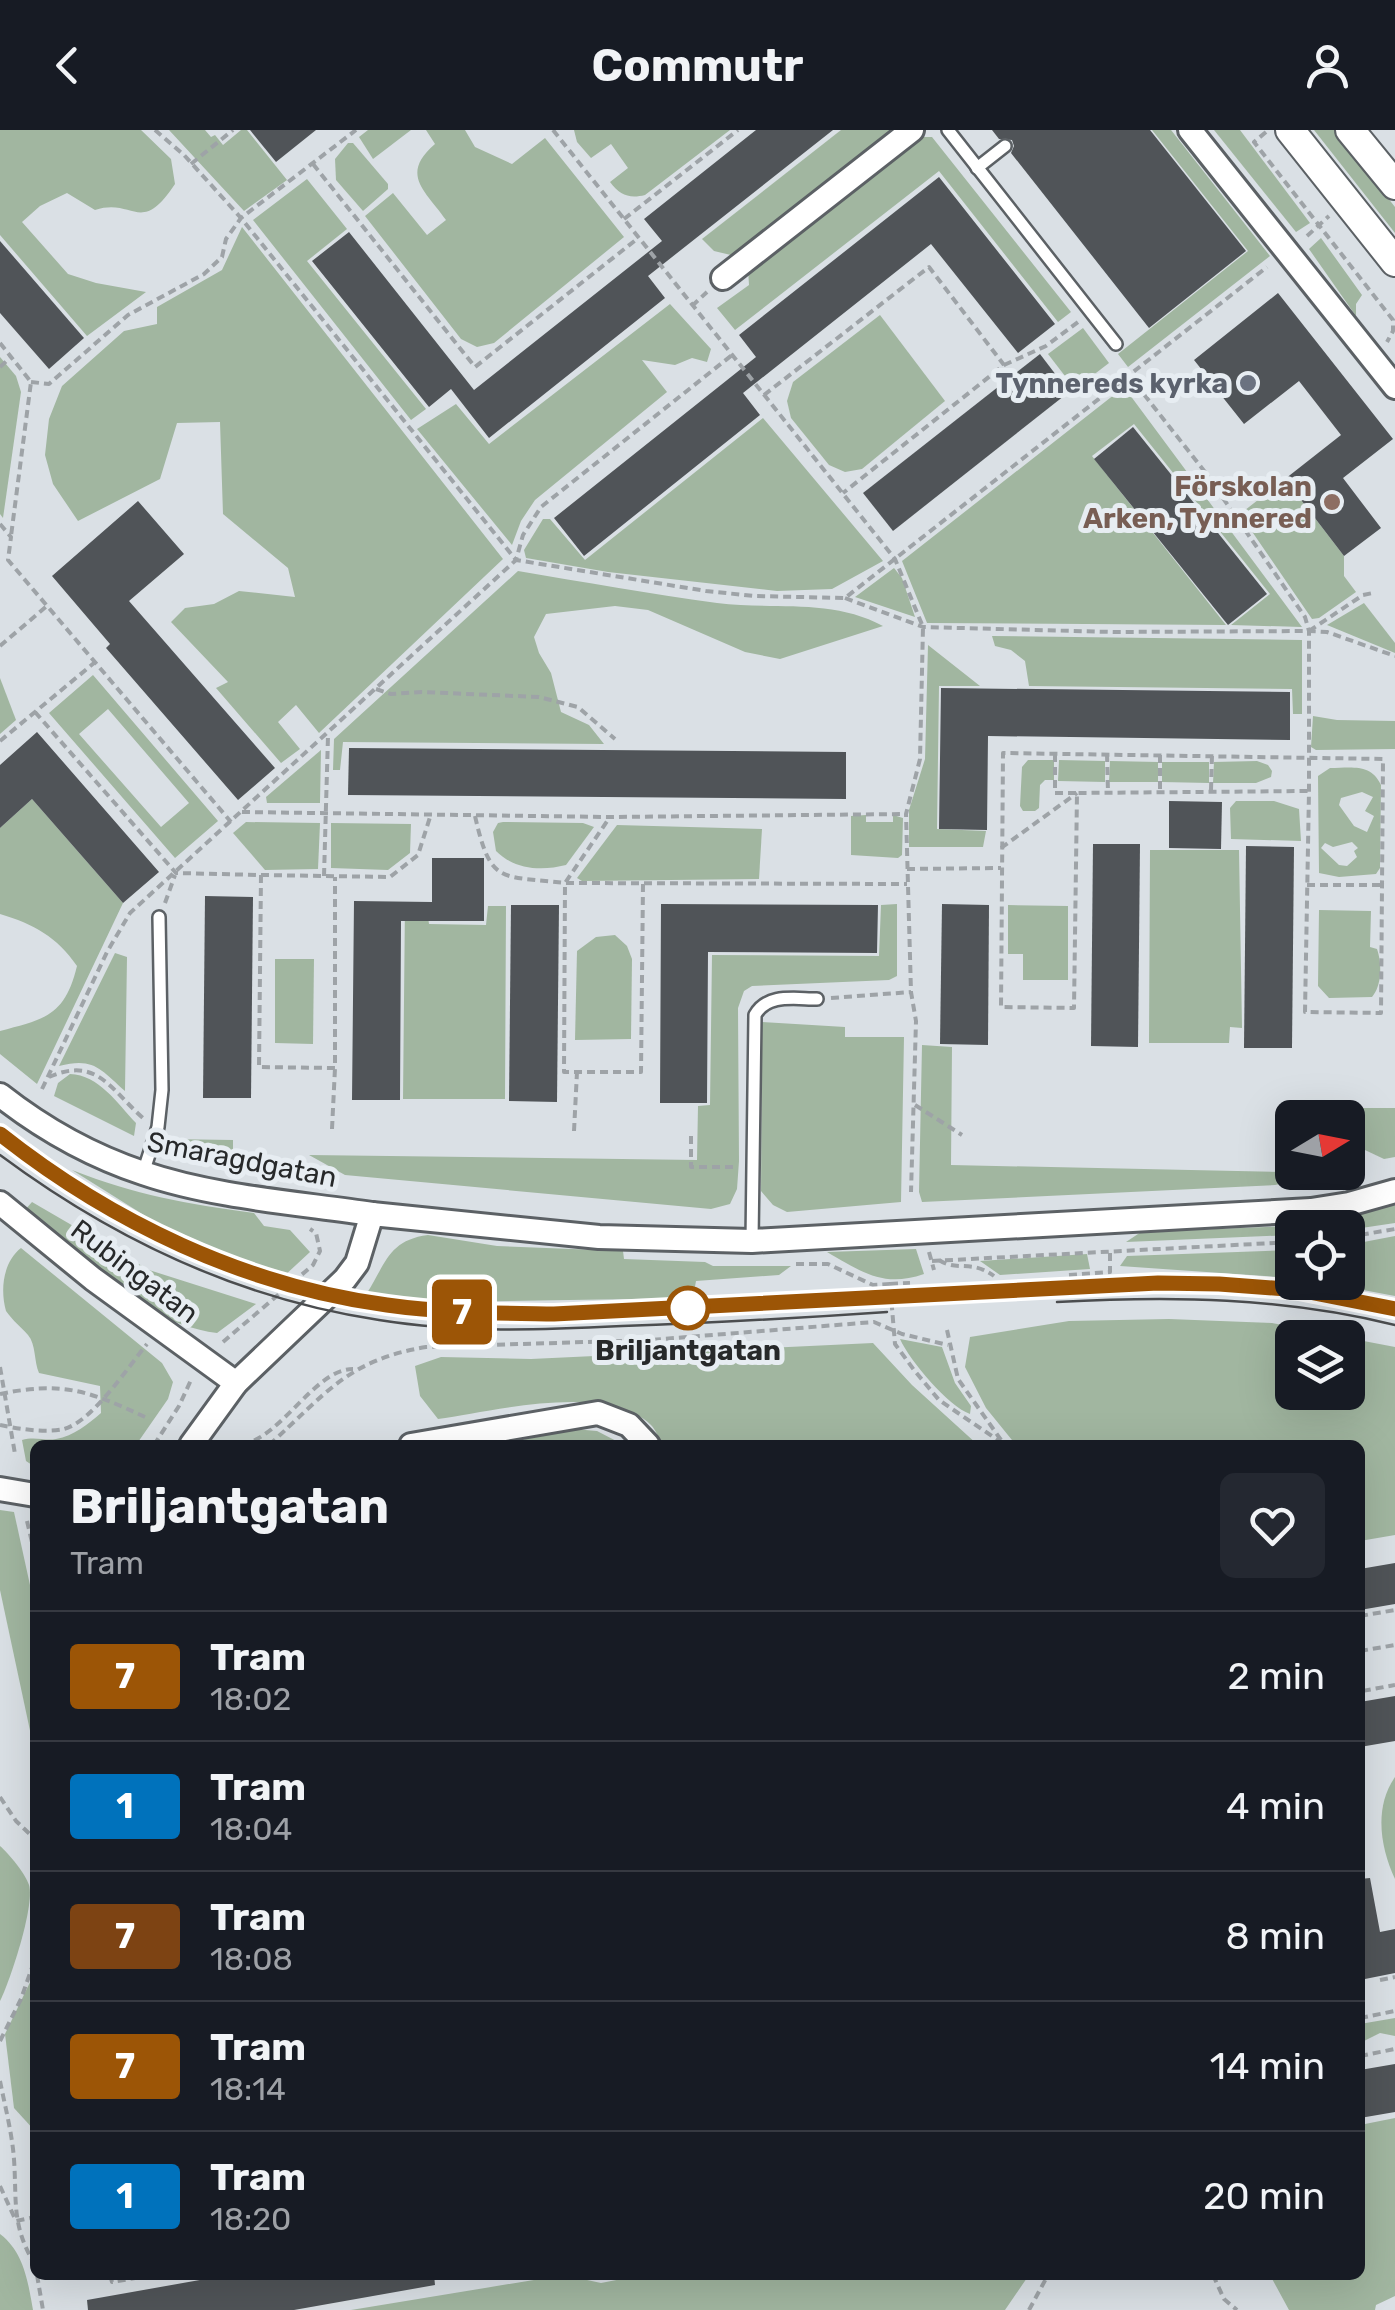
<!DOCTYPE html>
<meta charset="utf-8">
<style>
:root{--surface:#171b24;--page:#242831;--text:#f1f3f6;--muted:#9ea1a6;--line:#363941}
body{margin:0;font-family:Rubik,sans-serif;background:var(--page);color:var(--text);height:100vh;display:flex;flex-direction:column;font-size:38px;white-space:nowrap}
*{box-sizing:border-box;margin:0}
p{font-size:32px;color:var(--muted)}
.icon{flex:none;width:55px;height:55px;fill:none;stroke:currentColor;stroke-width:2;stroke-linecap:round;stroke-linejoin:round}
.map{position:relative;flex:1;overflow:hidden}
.side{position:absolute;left:30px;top:1310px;width:1335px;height:840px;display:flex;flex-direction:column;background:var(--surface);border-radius:15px;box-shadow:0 10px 40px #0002}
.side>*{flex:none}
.badge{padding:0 20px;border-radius:8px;font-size:35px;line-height:65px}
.needle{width:65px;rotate:80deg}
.buttons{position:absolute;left:1275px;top:970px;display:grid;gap:20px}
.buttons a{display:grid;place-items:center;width:90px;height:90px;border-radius:15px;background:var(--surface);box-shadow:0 10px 40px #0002;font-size:50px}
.map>.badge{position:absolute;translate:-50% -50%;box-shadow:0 0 0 5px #fff}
.round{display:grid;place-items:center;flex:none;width:105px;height:105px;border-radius:15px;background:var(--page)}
.head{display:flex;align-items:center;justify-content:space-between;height:170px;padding:0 40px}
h1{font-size:48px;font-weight:700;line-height:75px}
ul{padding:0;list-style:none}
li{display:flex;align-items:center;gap:30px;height:130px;padding:0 40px;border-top:2px solid var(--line)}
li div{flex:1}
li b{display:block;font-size:38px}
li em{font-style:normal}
li .badge{min-width:110px;font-weight:700;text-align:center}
header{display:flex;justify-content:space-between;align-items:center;height:130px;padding:0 40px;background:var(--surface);font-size:45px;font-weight:700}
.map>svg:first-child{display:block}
.green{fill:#a1b6a0;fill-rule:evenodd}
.building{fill:#505458}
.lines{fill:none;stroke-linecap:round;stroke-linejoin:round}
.service-casing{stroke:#5c6165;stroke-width:16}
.minor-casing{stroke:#5c6165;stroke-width:28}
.tertiary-casing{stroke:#5c6165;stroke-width:32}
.path{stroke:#9ea3a7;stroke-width:4;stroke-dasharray:8 5;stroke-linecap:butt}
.service{stroke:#fff;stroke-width:11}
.minor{stroke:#fff;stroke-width:22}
.tertiary{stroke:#fff;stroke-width:28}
.tram{stroke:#4b4d4f;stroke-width:2.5}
.line-casing{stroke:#fff;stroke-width:22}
.line{stroke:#9c5506;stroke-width:15}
.worship-dot{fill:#6b7280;stroke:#e7edf2;stroke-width:4}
.education-dot{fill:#8d6e63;stroke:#e7edf2;stroke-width:4}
.stop-dot{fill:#fff;stroke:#9c5506;stroke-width:5}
.labels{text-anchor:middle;stroke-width:10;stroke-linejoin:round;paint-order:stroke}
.worship-label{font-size:28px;font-weight:bold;fill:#5b616d;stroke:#e7edf2;text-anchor:end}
.education-label{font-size:28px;font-weight:bold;fill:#785e54;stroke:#e7edf2;text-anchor:end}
.street-label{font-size:28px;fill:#27292a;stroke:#e7edf2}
.stop-label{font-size:28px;font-weight:bold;fill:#27292a;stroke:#e7edf2}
</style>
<header><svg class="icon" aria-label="back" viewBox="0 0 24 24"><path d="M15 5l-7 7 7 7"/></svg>Commutr<svg class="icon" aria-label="person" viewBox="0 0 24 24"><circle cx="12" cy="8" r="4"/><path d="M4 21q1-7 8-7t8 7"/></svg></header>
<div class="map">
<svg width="1395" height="2180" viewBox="0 0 1395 2180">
<rect width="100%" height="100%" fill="#dae0e5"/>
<g class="green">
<path d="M0,0H141L171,29L175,54C140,107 134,67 95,80L67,63L40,76L22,92L68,144L96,153L146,162L87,206L0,105Z"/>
<polygon points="169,0 205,0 211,7 215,5 223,15 241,0 247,0 287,50 244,81"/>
<polygon points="368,0 411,0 373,29 359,7"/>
<path d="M426,0H465L475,17L512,34L545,8L624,107L494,213L477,217L461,209L365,86L393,63L427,105L446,90C426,61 399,45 435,14Z"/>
<path d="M574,0H730L645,65C629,69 620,65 610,52L628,38L611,14L591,28L577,12Z"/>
<polygon points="841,0 893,0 735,126 714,121 702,109"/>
<polygon points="1152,0 1171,0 1270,126 1128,237 1118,224 1248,121"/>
<polygon points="1214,0 1240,0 1310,93 1296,102"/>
<polygon points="1314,0 1334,0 1395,77 1395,103"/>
<polygon points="921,7 932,7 1071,182 1058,192 939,41 735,200 717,178 749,155 748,139"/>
<polygon points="348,13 353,13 388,54 388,59 363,81 336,50 335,29"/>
<polygon points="307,49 347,99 307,131 426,279 411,290 253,90"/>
<polygon points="242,97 503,429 319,603 296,575 278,592 300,619 281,633 216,558 228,552 171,492 185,478 214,474 239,461 295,467 288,438 223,384 220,292 177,293 160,349 78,391 53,354 45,325 49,289 62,256 124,201 157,194 157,177 222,140"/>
<polygon points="1321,108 1362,165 1356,174 1356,186 1309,119"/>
<polygon points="670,174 711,219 707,232 692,228 675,235 642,230 667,262 535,370 521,391 512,415 417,299 456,274 489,314"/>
<polygon points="880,185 945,271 862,339 845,342 829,335 791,288 787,271 793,252"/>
<polygon points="1083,198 1109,233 1075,259 1048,224"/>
<polygon points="0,227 16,246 21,262 3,388 0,384"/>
<polygon points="1124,257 1302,497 1231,495 1270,464 1134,294 1092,326 1226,495 927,493 902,431"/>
<polygon points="763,288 883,431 832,459 777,461 608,442 526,428 524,420 543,389 550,389 585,430"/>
<polygon points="1285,349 1344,426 1344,446 1356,462 1319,488 1312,489 1240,384"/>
<polygon points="894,438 902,448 915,487 855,467"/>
<path d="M518,441C584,452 650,464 717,473C773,480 832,468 883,496L780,529L745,522L648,480L615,476L546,484L534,507L539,523L551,543L561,582L589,595L604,614L343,612L340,640H333L334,609Z"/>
<polygon points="1364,473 1395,513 1395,523 1327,495"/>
<polygon points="992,506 1302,510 1302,584 1293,584 1292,559 1029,556 1025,531 1011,520 995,516"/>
<polygon points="928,515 980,556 939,556 937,699 986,701 983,717 909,717 909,680 925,629"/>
<path d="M93,545L218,691L175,728L49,583ZM108,579L189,673L161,697L79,604Z"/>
<polygon points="0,548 16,590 0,604"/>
<polygon points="1313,586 1337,590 1395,591 1395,619 1316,620 1311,617"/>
<polygon points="321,620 320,673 267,673 266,667"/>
<polygon points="1028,630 1054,630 1054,650 1045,650 1040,655 1039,678 1035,681 1023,681 1020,676 1022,637"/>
<polygon points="1059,630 1105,631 1105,652 1058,651"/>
<polygon points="1110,631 1158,632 1158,652 1109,652"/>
<polygon points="1257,631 1268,635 1272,641 1271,647 1256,653 1213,653 1214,632"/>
<polygon points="1162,632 1209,632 1209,653 1162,652"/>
<path d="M1330,638C1351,638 1371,633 1381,655L1380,738L1376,744L1339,747L1319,743L1318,646ZM1362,662L1373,667L1365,681L1374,686L1367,702L1354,696L1339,675L1341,668ZM1352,712L1358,718L1354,721L1357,727L1347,736L1339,735L1321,718L1325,713L1333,717Z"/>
<path d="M32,669L123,773L37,954L0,924V901C45,889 65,886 77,836C57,807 34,794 0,784V698Z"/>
<polygon points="1236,671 1274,671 1299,679 1301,711 1231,709 1230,678"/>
<polygon points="866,685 866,692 893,692 893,685 903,688 902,725 898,728 851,725 851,686"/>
<polygon points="246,692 320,693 318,739 265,740 233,703"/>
<path d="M503,692L583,693L594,697L566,735C542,741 515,740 496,721L493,702L498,693Z"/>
<polygon points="331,693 411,694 410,723 388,740 331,738"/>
<polygon points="617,695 762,699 759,749 582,751 577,748"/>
<polygon points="1150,720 1239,720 1242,898 1230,897 1229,913 1149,913"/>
<polygon points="426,772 429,794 486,795 488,776 506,776 505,969 403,969 405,773"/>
<polygon points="897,774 897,846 889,850 752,856 744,861 738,878 739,1031 737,1059 730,1074 711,1079 345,1045 309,1025 697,1030 698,976 710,975 712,825 879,826 881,775"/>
<polygon points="1008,775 1068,776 1068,850 1023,850 1023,824 1008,824"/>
<path d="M1319,780L1371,781L1370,817L1377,819C1382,833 1382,856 1372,867L1329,868L1318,856Z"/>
<polygon points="615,805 627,816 632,829 631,909 575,910 577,821 596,807"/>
<path d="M115,823L127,827L125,961C100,939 94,927 59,936Z"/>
<polygon points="275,829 314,829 313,914 275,913"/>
<polygon points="762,892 845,897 845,907 904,907 901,1072 787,1082 773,1075 761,1061"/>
<polygon points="922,915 952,917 951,1035 1336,1043 1275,1055 922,1072 919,1062"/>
<path d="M70,944C99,945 117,973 136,993L134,1006L54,966L58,953Z"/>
<polygon points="1317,978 1395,978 1395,1027 1384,1029 1348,1012 1348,988 1317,987"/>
<path d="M165,1009L233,1010V1024L226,1031C203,1027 184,1023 164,1011Z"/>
<path d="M72,1040C136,1065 186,1074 254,1083L264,1096L290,1100L310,1122L282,1148L155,1092Z"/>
<path d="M32,1072L149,1140L256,1174L217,1203C140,1193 82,1128 25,1080Z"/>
<polygon points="1395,1075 1395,1093 1348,1100 1348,1098 1292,1098 1292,1105 1126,1112 1141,1102 1314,1095"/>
<path d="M428,1105L497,1116L623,1121L624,1129L705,1132L713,1136H791L779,1145L696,1151L693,1168L445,1172L367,1163C386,1133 389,1110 428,1105Z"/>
<polygon points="1395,1106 1395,1166 1326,1153 1348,1152 1348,1115"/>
<path d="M21,1118L162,1233L173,1252L168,1269L136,1315H35V1337L26,1331L22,1310C35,1306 44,1311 56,1309C74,1306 88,1294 101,1283L100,1256L39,1243C34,1232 36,1214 28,1205C21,1197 13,1191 6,1181C0,1160 3,1132 21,1118Z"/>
<path d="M916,1119L924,1144C883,1158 862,1142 827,1122Z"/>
<polygon points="1292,1120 1292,1148 1120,1136 1127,1126"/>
<polygon points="1087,1124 1090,1139 1000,1145 980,1131"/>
<polygon points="1169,1189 1272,1193 1345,1207 1292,1208 1292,1262 1348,1262 1348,1208 1395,1217 1395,1405 1360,1411 1360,1315 1016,1315 986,1278 965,1237 970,1207 1069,1191"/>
<path d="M900,1209L942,1217L955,1253L971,1276L970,1284C948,1276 910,1231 900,1209Z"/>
<path d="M873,1213L912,1255L978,1315H663C659,1309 656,1300 651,1295C607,1252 493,1281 438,1289L420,1266L415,1236L441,1227L531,1229Z"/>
<polygon points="574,1299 597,1301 624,1315 512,1315 511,1312"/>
<polygon points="0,1380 14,1382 35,1478 35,1624 0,1460"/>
<path d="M1395,1647V1749C1380,1717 1374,1677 1395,1647Z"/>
<path d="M0,1716C9,1724 25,1743 29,1755C35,1776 10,1851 0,1871Z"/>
<polygon points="35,1842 35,2001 14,1978 5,1904"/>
<polygon points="1395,1888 1395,1906 1380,1903 1360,1913 1360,1894"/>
<polygon points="1395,1988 1395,2166 1376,2175 1375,2180 1289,2180 1270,2145 1360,2145 1360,1995"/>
<path d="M0,2104C24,2122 28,2152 33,2180H0Z"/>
<polygon points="564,2145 601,2153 642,2145 1029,2145 1005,2180 351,2180"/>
</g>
<g class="building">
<polygon points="250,0 316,0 276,32"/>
<polygon points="756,0 833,0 648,146 665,168 489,308 451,259 429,277 312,131 349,102 474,260 662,111 644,89"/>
<polygon points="992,0 1150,0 1246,121 1149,198 1011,23 1014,16 1012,10 999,9"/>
<polygon points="939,47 1055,194 1018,223 931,114 743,263 760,285 584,426 554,388 756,227 739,205"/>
<polygon points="0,111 84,208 49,239 0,183"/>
<polygon points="1278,163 1393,309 1343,348 1381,398 1344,426 1285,349 1341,305 1299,251 1244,294 1213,255 1206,261 1194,245 1202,240 1194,230"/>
<polygon points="1040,224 1069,262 893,401 863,363"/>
<polygon points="1133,297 1267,464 1228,495 1094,329"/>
<polygon points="138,371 184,424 129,471 275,638 238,670 106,518 110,514 52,446"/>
<polygon points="941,558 1290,562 1290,610 988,606 987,700 939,699"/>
<polygon points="37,602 159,742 123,773 32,669 0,698 0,635"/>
<polygon points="349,618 846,622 846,669 348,665"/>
<polygon points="1169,671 1222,672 1221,719 1169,718"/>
<polygon points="1093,714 1140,714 1138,917 1091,916"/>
<polygon points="1246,716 1294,717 1292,918 1244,918"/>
<polygon points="432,728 484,728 484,791 401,791 400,970 352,970 354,771 432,772"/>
<polygon points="205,766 253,767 251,968 203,968"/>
<polygon points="661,774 878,775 877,823 708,822 707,973 660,973"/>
<polygon points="942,774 989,775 988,915 940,914"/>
<polygon points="511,775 559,775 557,972 509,971"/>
<polygon points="1395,1433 1395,1474 1360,1480 1360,1439"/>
<polygon points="1395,1566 1395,1611 1360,1617 1360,1572"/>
<polygon points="1370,1748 1380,1802 1395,1799 1395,1843 1360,1850 1360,1749"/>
<polygon points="1395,1934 1395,1982 1360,1988 1360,1940"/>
<polygon points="228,2145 434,2145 435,2155 294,2180 88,2180 87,2170"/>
</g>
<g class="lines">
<defs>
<g id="service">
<polyline points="948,0 1116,214"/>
<polyline points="977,38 1005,16"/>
<polyline points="143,1043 158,997 162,960 159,787"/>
<path d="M752,1111L755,885C767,863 795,869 817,869"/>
</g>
<g id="minor">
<polyline points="1190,0 1395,257"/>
<polyline points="723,148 912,0"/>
<path d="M0,965C42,998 92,1026 143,1043C213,1067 298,1073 372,1084"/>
<polyline points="0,1073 93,1149 236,1253"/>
<polyline points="191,1315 236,1253 345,1149 357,1133 372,1084 599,1107 752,1111 1311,1080 1349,1074 1395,1061"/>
<polyline points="411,1315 598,1283 629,1295 648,1315"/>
<polyline points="0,1359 35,1365"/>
</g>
<g id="tertiary">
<polyline points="1290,0 1395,132"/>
<polyline points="1350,0 1395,55"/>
</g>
</defs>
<use href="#service" class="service-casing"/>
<use href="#minor" class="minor-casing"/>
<use href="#tertiary" class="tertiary-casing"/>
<g class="path">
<polyline points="155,0 184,25 241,88 516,430 706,461 754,466 845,468 1267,137"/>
<polyline points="553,0 895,429 923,497 920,629 906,684 911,862 916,891 911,1062"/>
<polyline points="1266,2 1254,12 1393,190 1393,201 1387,212"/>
<polyline points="191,34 233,0"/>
<polyline points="313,34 475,237 637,109"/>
<polyline points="624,89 738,0"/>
<polyline points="1307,106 1329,86"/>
<polyline points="692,176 707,162"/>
<polyline points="0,213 31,252 11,406"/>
<polyline points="1004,235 1046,216 1078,192"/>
<polyline points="0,237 11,227"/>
<polyline points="1128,244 1205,342 1305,487 1309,501 1309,661 1305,882 1381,883 1383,629 1003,623 1001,877 1074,878 1077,663 1309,661"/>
<polyline points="31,252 49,254 128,185 204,144 222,127 226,109 241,88 356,0"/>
<polyline points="764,265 929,137 1004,235 843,363"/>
<polyline points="0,394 11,407 8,430 231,692"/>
<polyline points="845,468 923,497 1113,502 1309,501 1327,502 1395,526"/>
<polyline points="1309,501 1363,465 1373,463"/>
<polyline points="0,516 48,475"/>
<polyline points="376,559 391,564 422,562 539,567 578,577 615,609"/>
<polyline points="35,582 176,743 261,745 259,937 335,938 335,747"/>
<polyline points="0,611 94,533"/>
<polyline points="1055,624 1055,663 1077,663"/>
<polyline points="1107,624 1108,662"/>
<polyline points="1160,625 1160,660"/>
<polyline points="1211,660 1212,625"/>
<polyline points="242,682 610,687 906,684"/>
<path d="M475,686C491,756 500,745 565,753L610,687"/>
<polyline points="1001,718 1077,663"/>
<polyline points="907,739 1001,738"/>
<polyline points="261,745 390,747 418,725 431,684"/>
<polyline points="324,746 328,606"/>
<polyline points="643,754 641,942 564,942 565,753 907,754"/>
<polyline points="1307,755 1382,755"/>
<polyline points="165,773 175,745"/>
<polyline points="831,868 911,862"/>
<path d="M49,947C97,926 110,959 143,988"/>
<polyline points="42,959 107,822 130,783 516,430 523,405 541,377 732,225"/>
<polyline points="915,975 962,1005"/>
<polyline points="332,999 335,938"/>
<polyline points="574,1001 577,942"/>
<polyline points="691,1006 691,1037 737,1037"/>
<polyline points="1348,1107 1395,1099"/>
<polyline points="929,1122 934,1140"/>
<path d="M939,1130C957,1142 971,1129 994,1146"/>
<polyline points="932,1131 1292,1112"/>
<polyline points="796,1134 828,1134 873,1155 890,1154 895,1214 914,1240 939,1270 1005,1315"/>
<polyline points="1069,1145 1110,1142 1110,1120"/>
<polyline points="890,1154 910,1153"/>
<polyline points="947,1200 958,1249 1001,1310"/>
<polyline points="223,1212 313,1135 320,1121 316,1103 310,1099"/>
<polyline points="0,1237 15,1324"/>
<path d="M0,1264C63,1251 89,1261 145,1287"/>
<path d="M0,1295C19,1299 45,1303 64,1299C93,1291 128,1237 147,1214"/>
<polyline points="154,1315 179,1276 191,1250"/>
<path d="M242,1315C284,1305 315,1239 353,1239"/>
<path d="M269,1315C325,1265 347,1230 426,1217L650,1210L874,1192L902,1204L948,1215"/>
<polyline points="27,1391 35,1425"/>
<polyline points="1360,1486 1395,1480"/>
<polyline points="1360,1521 1395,1515"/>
<polyline points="1360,1549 1362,1561 1395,1555"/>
<polyline points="0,1667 16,1691 35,1709"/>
<polyline points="1380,1850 1395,1847"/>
<polyline points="1360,1888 1395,1881"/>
<polyline points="0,1911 21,1869 35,1829"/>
<polyline points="1360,1926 1395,1919"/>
<path d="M0,1951C5,1976 12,2003 14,2029C17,2073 11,2094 35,2135"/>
<polyline points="0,2056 16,2091 35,2087"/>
<polyline points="37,2145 43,2180"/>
<polyline points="110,2145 112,2152 153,2145"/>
<polyline points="1213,2145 1224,2169 1237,2180"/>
<polyline points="1029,2180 1048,2145"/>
</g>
<use href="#service" class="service"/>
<use href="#minor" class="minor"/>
<use href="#tertiary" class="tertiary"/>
<g class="tram">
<path d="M0,1004C111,1092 246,1156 387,1175C443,1183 498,1183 554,1183L1158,1153C1238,1153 1317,1159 1395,1179"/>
<path d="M0,1025C113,1109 240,1169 379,1190C460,1203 541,1200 622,1196C710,1193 799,1188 887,1182"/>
<path d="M1057,1172C1170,1166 1284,1167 1395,1195"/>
</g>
</g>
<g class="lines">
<defs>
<path id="line" d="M0,1004C111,1092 245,1156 387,1175C443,1183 498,1183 554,1184L1158,1153L1219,1154L1299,1160L1395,1179"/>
</defs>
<use href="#line" class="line-casing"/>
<use href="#line" class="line"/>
</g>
<circle class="worship-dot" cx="1248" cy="253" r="10"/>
<circle class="education-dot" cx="1332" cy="372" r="10"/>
<circle class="stop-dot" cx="688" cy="1178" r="20"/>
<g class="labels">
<g class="worship-label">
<text x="1228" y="263">Tynnereds kyrka</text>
</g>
<g class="education-label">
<text x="1312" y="366">Förskolan<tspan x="1312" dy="32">Arken, Tynnered</tspan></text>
</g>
<g class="street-label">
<text transform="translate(242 1029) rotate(11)" y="10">Smaragdgatan</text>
<text transform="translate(135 1141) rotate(37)" y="10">Rubingatan</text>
</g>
<g class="stop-label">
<text x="688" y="1230">Briljantgatan</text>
</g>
</g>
</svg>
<div class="buttons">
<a><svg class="needle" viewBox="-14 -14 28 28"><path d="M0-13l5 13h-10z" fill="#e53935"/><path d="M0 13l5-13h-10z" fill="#9ea1a6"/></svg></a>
<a><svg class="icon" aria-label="locate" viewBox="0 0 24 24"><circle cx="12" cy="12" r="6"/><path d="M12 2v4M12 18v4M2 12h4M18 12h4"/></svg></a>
<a><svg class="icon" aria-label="layers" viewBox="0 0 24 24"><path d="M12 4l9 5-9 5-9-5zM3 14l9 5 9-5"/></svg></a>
</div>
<b class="badge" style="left:462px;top:1182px;background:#9c5506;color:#fff">7</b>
<section class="side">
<div class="head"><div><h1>Briljantgatan</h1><p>Tram</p></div><a class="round"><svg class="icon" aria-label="heart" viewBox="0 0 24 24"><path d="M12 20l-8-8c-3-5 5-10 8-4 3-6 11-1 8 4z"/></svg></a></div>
<ul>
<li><span class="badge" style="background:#9c5506;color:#fff">7</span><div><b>Tram</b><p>18:02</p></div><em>2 min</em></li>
<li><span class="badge" style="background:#0072bc;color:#fff">1</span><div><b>Tram</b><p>18:04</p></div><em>4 min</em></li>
<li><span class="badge" style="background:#7d4313;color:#fff">7</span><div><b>Tram</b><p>18:08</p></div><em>8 min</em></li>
<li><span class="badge" style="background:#9c5506;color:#fff">7</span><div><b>Tram</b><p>18:14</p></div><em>14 min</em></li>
<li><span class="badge" style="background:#0072bc;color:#fff">1</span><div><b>Tram</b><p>18:20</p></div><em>20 min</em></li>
</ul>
</section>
</div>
